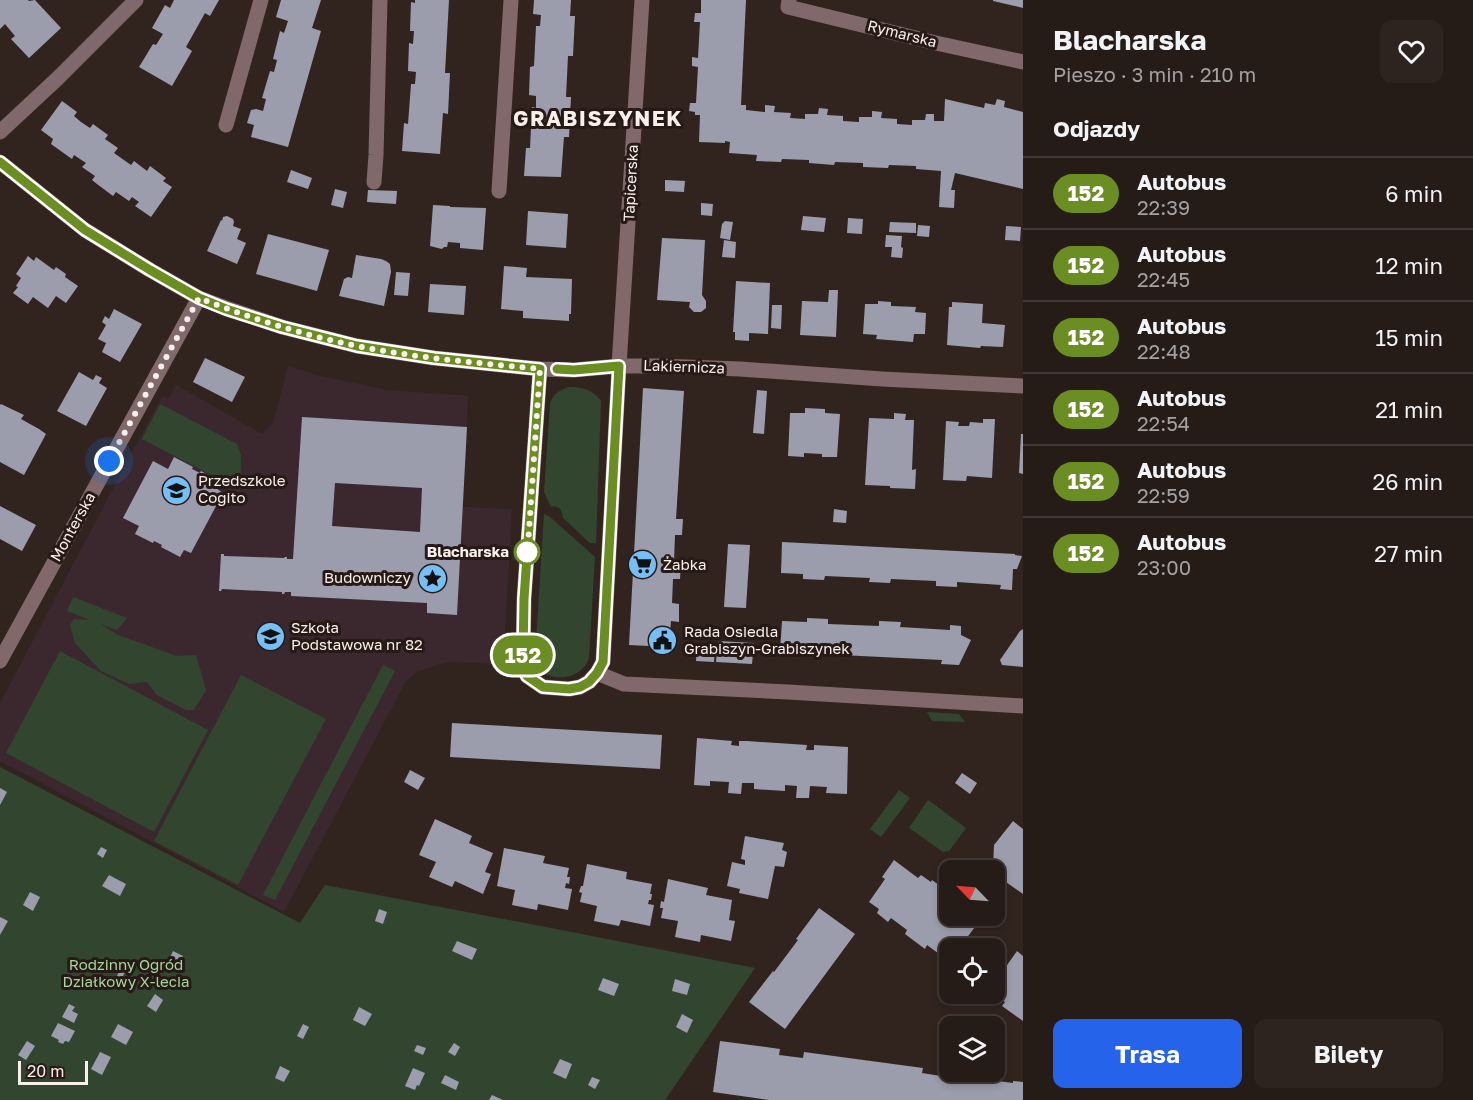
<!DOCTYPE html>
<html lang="pl">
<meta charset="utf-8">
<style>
:root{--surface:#251b17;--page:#2d2420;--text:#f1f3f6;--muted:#a3a1a1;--line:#423936;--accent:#2563eb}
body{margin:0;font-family:"Golos Text",sans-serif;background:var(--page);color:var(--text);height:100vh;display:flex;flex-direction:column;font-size:22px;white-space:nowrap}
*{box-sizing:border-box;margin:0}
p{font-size:20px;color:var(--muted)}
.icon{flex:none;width:33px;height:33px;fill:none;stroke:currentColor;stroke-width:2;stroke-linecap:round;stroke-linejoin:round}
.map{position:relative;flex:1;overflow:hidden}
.drawer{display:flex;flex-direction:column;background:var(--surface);width:450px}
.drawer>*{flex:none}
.badge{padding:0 12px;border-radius:20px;font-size:21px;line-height:39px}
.needle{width:39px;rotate:295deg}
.controls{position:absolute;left:939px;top:860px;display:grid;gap:12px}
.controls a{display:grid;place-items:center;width:66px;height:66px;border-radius:12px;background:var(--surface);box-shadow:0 3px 9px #0003,0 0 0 2px var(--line);font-size:30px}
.scale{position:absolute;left:18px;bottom:15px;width:70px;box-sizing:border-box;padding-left:6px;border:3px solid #f9f0ec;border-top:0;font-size:16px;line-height:21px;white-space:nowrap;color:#f9f0ec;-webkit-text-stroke:4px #271a16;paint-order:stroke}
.you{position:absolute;width:30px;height:30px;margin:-15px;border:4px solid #fff;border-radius:50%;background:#1a73e8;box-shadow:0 0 0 9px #1a73e833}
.map>.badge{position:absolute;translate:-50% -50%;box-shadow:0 0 0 3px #fff}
h2{padding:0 30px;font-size:22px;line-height:54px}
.round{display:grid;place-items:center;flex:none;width:63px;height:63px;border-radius:12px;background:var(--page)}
.summary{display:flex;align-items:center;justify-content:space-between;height:102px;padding:0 30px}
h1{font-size:28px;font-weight:700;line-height:45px}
.primary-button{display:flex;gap:12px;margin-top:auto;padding:12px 30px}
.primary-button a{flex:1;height:69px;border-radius:12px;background:var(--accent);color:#fff;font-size:24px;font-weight:700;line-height:69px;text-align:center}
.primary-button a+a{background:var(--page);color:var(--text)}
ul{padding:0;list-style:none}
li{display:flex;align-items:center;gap:18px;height:72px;padding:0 30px;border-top:2px solid var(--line)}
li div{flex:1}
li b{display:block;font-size:22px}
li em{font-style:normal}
li .badge{min-width:66px;font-weight:700;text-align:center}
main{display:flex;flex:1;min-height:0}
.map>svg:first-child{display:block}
.education{fill:#3b282f}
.green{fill:#32462f}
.building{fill:#9c9dac;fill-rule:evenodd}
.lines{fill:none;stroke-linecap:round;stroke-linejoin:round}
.street{stroke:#80686b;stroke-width:15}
.line-casing{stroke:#fff;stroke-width:14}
.line{stroke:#6b8e23;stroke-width:9}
.walk{stroke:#f9f0ec;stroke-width:6;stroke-dasharray:0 10.8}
.stop-dot{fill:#fff;stroke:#6b8e23;stroke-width:3}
.labels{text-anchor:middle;stroke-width:6;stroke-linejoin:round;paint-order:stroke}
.street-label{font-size:15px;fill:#f9f0ec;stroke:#271a16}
.poi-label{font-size:15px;fill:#f9f0ec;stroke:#271a16;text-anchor:start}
.stop-label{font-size:15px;font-weight:bold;fill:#f9f0ec;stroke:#271a16;text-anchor:end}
.park-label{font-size:15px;fill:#a3d79b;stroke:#271a16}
.district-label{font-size:21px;font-weight:bold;letter-spacing:1.5px;fill:#f9f0ec;stroke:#271a16}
</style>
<main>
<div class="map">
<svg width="1023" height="1100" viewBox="0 0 1023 1100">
<rect width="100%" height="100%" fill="#31241f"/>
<polygon class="education" points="288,366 320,376 387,390 468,396 463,507 512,509 503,664 447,662 418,671 406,681 284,912 0,761 0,703 162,396 169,398 176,385 262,434 273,423"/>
<g class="green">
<path d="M568,387C582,387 592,389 601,401L596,543H590L563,518C562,510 560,505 551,507L544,492L550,404C553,394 558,391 568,387Z"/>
<polygon points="160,404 237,444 241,455 240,490 142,439"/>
<path d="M544,514L550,517L595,557L589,657C585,676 557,684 542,671C535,664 535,652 533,643L536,642Z"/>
<polygon points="73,597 127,618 117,630 100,624 118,635 177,656 196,655 206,690 194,710 186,710 157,695 147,682 129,684 101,671 75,643 70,625 74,619 90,620 67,611"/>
<polygon points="60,651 208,730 154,832 6,753"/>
<polygon points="383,665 395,671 275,900 263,895"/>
<polygon points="241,675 326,719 238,885 154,841"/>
<polygon points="927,712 959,714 965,722 932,721"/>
<polygon points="0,767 300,923 325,885 546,927 755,968 665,1100 0,1100"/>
<polygon points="899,790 910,798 881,837 870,829"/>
<polygon points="928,800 966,828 949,851 943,852 909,828"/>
</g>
<g class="building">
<polygon points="0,0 28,0 29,1 35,0 61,28 29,58 11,39 15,36 5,24 0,29"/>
<polygon points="174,0 219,0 210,16 205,13 186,47 192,51 172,86 139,67 153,44 156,45 163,34 152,28 165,5 170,8"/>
<polygon points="281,0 321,0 312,28 321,31 288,147 251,137 254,125 247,123 251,110 256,109 263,111 266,99 262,98 270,71 274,72 277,60 273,59 280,31 284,33 288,21 276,17"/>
<polygon points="415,0 449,0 445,73 450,73 448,114 443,113 440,154 402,151 404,123 408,124 411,84 415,84 416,72 408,71 409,43 413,44 414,31 410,31 411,2 415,3"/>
<polygon points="534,0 571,0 570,16 575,16 573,56 568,56 566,97 571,97 569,137 564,137 561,177 524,176 526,148 530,148 532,107 536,108 536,96 529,95 530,67 534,66 536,26 540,26 541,15 533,14"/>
<polygon points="701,0 746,0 741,105 746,105 746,110 765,112 765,105 775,106 774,112 791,113 790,118 805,119 805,114 818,114 819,108 828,109 827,115 843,116 843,121 859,122 859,117 872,117 872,111 882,112 881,118 897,119 897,124 912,125 912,120 925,120 926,114 934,114 934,121 944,121 945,99 984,108 985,103 995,105 997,99 1005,101 1004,107 1023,112 1023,189 955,173 951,190 955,190 954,208 939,207 941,171 916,169 916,166 889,165 888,168 863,167 863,163 835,162 834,165 809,163 809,160 782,159 781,162 756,161 757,155 729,153 730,142 725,141 725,143 699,142 700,115 695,115 695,112 689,111 690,103 696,103 698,67 692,66 692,57 698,58 700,22 694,22 695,13 701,13"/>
<polygon points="993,0 1023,0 1023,8 993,1"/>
<polygon points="62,101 77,112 74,116 81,122 90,128 93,124 108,135 105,139 118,148 114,153 131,165 134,161 147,171 150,166 166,178 163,181 172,187 151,217 135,206 139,202 132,197 129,201 116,192 113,196 97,184 92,180 95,176 82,167 86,163 74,155 72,159 51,144 53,139 41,130"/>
<polygon points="291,170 312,178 308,189 287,182"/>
<polygon points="665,180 685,181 684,192 665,191"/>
<polygon points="335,189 347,192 343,208 331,205"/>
<polygon points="368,190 397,191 396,204 367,202"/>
<polygon points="701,203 713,204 712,216 701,215"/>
<polygon points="433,205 450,206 450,207 486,208 483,250 460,248 460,243 448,242 447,247 444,247 442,249 430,246"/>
<polygon points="528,211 568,214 566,248 526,245"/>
<polygon points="227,216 233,219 234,222 233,226 241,229 237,239 246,243 237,264 207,251 221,220 222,221 223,217"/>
<polygon points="803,216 826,218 824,232 801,230"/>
<polygon points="848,218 863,219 862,234 847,233"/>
<polygon points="725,221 733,222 730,240 720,238 722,224"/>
<polygon points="890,222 916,223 916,233 889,232"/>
<polygon points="918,225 930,226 929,237 917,236"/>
<polygon points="1006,226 1021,227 1020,241 1005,240"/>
<polygon points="268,234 329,250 317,291 256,274"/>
<polygon points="886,235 902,236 901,247 903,248 902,258 891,257 892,247 885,247"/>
<polygon points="662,238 705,240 702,295 706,301 706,308 701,312 694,312 689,307 690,302 657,300"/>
<polygon points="724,240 736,242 735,258 722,257"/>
<polygon points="356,255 381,259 386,261 390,264 391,272 384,306 339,296 344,279 348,277 352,278"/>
<polygon points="28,256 34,261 36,257 54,270 56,267 66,274 65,277 78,286 66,303 56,296 48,308 33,297 28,304 13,293 18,287 16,286 21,278 16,274"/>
<polygon points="504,266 527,268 526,277 572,279 571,314 569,314 569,321 523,318 523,311 501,309"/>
<polygon points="396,272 410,273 408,296 394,295"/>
<polygon points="736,281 770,283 768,334 749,333 749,341 735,340 735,332 733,332"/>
<polygon points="430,284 466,286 464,315 428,312"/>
<polygon points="829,290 838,290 836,337 800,335 802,301 828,302"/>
<polygon points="878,301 891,302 891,306 916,307 915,312 926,313 925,334 914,334 913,342 876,339 877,335 863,334 865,304 878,304"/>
<polygon points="952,302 983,304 982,323 1005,325 1003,347 981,346 980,348 947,345 949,307 952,307"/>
<polygon points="772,305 782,305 781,329 771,328"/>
<polygon points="114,309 142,324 120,362 102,352 106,343 98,339 106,325 102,322 105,316 109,319"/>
<polygon points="205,358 245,377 232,402 193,382"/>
<polygon points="79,372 93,380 96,375 102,378 99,383 107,388 86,426 57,411"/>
<polygon points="643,388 684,391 676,519 683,519 682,535 675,535 674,561 681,562 680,579 673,579 672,603 679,604 679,622 671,621 669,647 629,645"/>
<polygon points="757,390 767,391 764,434 753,433"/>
<polygon points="1,404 24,415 21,419 39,429 46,434 24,475 0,462 0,405"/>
<polygon points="805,408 825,409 825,413 840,414 837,457 822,457 822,454 804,453 804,457 788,456 790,413 805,413"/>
<polygon points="894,413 906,414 905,420 914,420 912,470 916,469 915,489 890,488 890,486 865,485 869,418 894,419"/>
<path d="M302,417L467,427L457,615L427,613V603L291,596V592H285L284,594H282V592L222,589L221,591H219L221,554H224V556L284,558L285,557H287V559H293ZM335,483L422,488L420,532L332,526Z"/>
<polygon points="983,419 995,419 992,478 967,476 966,481 943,480 946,421 959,422 958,426 969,426 970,422 983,423"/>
<polygon points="1021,434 1023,434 1023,474 1019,473"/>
<polygon points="174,457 193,467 192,469 200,473 201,471 220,481 216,488 223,493 191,553 184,550 180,557 161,547 162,545 154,541 153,543 135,534 139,526 123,518 153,461 168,469"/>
<polygon points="0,506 36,525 22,551 0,539"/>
<polygon points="834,509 847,511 846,523 833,522"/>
<polygon points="782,542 1015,554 1015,555 1022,556 1017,569 1013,569 1012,590 1000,589 1001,585 957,582 957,587 936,586 936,581 891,579 890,583 869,582 870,578 825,576 824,580 803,579 803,574 781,573"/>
<polygon points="728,544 750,545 746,608 724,607"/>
<polygon points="807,618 828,619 828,624 879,626 879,621 901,622 900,627 950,630 950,625 961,626 961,635 971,640 959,665 941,664 942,660 780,652 782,621 807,622"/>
<polygon points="1023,629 1023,667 1002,665 1000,660 1020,631"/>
<polygon points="718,641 754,643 752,664 716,662"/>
<polygon points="697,646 715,647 714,662 696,661"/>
<polygon points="452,723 662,735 660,769 450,757"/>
<polygon points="697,738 732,741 731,745 739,746 739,741 747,741 807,745 806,750 814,750 814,745 848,747 847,794 826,793 827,787 810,786 809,798 796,798 797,786 785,785 785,791 754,789 754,783 742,783 741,794 728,793 729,782 710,781 710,786 694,785"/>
<polygon points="410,770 425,778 418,790 404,782"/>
<polygon points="962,773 977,783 970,794 955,783"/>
<polygon points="0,788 7,792 0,805"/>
<polygon points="435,819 472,836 469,843 493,853 485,872 491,874 483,894 455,881 452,887 429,877 436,862 419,855"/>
<polygon points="1013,821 1023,829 1023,894 1003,880 1006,876 993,867 994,845"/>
<polygon points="745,836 784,843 782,850 787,852 784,867 775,866 768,899 739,893 740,889 727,886 732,862 745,865 745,860 741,859"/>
<polygon points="101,847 107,850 103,858 97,854"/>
<polygon points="504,848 545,856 543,863 569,868 567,877 570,877 569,884 566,883 565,888 572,889 568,910 538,904 537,910 512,905 515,890 497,886"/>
<polygon points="894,860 918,878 921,875 931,882 932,880 950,893 950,915 968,915 978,923 959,948 950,948 950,962 927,945 925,949 905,934 907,930 891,918 888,922 877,913 879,909 869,902 885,879 882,877"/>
<polygon points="587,864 627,872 626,879 652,884 650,894 652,894 651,900 649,900 648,904 654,905 650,926 621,920 619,926 594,921 597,906 580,902 582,893 579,892 581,886 583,886"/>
<polygon points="109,875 126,884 120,896 102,886"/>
<polygon points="668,879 708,888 706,895 732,900 729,920 735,921 731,941 701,935 700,942 675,937 678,921 661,918 663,908 660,908 661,901 664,902"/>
<polygon points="30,892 40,897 33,911 23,905"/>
<polygon points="819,908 855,934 785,1029 749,1002 773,971 774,972 798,940 796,939"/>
<polygon points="379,909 387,912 383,924 375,921"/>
<polygon points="0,917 8,921 0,935"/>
<polygon points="457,941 477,949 472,960 452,951"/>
<polygon points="173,951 183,956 178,967 168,962"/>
<polygon points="1017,951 1023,956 1023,1021 1002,1006 1005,1002 992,993 994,993 994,987 1007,970 1005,968"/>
<polygon points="121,967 126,970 122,978 117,976"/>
<polygon points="603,978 619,984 614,996 598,990"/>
<polygon points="675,979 690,984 687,995 672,991"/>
<polygon points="155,994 163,1000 156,1012 147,1006"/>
<polygon points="69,1004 75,1007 72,1011 78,1014 74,1023 62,1017"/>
<polygon points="359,1007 372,1014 365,1026 353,1020"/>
<polygon points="682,1014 693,1020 687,1033 676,1027"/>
<polygon points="58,1023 75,1031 69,1042 65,1041 63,1044 58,1042 59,1040 51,1036"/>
<polygon points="118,1024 133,1032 126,1045 111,1037"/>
<polygon points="303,1024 309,1027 303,1039 297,1036"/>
<polygon points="27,1041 35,1046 26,1060 18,1055"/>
<polygon points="720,1041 780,1049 779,1055 803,1058 804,1052 923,1068 922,1073 947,1077 948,1072 991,1078 990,1080 1013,1083 1013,1081 1023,1082 1023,1100 769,1100 713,1092"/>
<polygon points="454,1043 460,1047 455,1056 448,1052"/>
<polygon points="417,1045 426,1048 423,1055 414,1051"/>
<polygon points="100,1052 111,1057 102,1075 91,1069"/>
<polygon points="560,1059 572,1064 566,1079 553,1073"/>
<polygon points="280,1066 290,1071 284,1082 275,1078"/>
<polygon points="413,1068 425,1073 419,1086 417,1085 415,1090 405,1086"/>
<polygon points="445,1075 459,1082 456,1090 441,1083"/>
<polygon points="592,1077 600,1080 595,1089 588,1085"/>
<polygon points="492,1095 503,1100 489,1100"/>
</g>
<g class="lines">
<g class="street">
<polyline points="789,0 788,7 936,43 1023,62"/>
<polyline points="226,125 261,0"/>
<polyline points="0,132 58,78 136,0"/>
<polyline points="0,162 85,230 150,270 199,298 226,308 282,327 357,346 434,358 540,369 574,370 619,366 659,366 740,369 882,379 1023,386"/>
<polyline points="374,182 376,155 380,0"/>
<polyline points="499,191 511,0"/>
<polyline points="540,369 524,599 523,657 524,669 527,676 543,687 569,689 580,687 589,682 597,673 603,662 619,366 642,0"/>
<polyline points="0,661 199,298"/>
<polyline points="597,673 624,684 788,692 1023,706"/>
</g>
</g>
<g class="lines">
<defs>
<polyline id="line" points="0,162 85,230 150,270 199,298 226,309 282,327 357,346 434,358 540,369 524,599 523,657 524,669 527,676 543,687 569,689 580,687 589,682 597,673 603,662 619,366 574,370 557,369"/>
</defs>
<use href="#line" class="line-casing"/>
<use href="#line" class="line"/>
<path class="walk" d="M109,461L199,298C250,318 303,335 357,346C417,358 479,363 540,369L527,560V552"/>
</g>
<defs>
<symbol id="school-disc" viewBox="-11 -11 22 22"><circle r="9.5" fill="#74c0f6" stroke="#271a16"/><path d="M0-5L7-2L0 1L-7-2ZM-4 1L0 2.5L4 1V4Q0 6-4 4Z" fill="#111"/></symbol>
<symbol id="supermarket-disc" viewBox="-11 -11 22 22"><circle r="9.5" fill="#74c0f6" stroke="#271a16"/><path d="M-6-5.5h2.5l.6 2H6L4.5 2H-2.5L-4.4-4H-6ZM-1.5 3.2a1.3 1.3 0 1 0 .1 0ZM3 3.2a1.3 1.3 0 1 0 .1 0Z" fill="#111"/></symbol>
<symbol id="sight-disc" viewBox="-11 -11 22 22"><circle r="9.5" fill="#74c0f6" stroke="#271a16"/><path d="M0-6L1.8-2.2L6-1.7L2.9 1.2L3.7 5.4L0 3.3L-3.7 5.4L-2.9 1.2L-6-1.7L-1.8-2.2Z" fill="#111"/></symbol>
<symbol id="civic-disc" viewBox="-11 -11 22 22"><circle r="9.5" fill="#74c0f6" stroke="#271a16"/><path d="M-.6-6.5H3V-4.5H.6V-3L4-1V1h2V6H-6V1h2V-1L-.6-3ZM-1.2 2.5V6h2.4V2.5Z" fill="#111"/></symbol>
</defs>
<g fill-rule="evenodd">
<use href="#school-disc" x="160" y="474" width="33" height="33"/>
<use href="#supermarket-disc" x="626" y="548" width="33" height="33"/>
<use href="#sight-disc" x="416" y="562" width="33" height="33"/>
<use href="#school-disc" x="254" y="620" width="33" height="33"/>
<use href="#civic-disc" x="646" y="624" width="33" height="33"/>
</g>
<circle class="stop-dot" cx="527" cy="552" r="12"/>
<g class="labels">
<g class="street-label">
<text transform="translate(902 34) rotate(14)" y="5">Rymarska</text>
<text transform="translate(631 183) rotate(-87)" y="5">Tapicerska</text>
<text transform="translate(684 367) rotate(2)" y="5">Lakiernicza</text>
<text transform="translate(73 527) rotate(-61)" y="5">Monterska</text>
</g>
<g class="poi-label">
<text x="198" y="486">Przedszkole<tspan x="198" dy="17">Cogito</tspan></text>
<text x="663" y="570">Żabka</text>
<text x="411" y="583" text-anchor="end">Budowniczy</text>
<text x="291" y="633">Szkoła<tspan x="291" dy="17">Podstawowa nr 82</tspan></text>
<text x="684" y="637">Rada Osiedla<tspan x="684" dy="17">Grabiszyn-Grabiszynek</tspan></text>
</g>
<g class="stop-label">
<text x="509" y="557">Blacharska</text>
</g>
<g class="park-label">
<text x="126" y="970">Rodzinny Ogród<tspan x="126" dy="17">Działkowy X-lecia</tspan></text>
</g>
<g class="district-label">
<text x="598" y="126">GRABISZYNEK</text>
</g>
</g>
</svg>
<div class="controls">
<a><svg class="needle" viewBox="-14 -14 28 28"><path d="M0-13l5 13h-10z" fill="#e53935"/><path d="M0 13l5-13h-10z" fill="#a3a1a1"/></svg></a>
<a><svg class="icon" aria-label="locate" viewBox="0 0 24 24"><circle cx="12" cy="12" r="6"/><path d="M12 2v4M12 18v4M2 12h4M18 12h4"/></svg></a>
<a><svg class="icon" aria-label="layers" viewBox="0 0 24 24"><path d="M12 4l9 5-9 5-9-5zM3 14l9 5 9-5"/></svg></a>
</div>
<div class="scale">20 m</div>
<div class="you" style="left:109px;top:461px"></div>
<b class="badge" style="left:523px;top:655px;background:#6b8e23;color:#fff">152</b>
</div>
<section class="drawer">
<div class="summary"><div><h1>Blacharska</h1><p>Pieszo · 3 min · 210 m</p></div><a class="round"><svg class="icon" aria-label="heart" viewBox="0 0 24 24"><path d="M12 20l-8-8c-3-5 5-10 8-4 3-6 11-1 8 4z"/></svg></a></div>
<h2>Odjazdy</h2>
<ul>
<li><span class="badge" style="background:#6b8e23;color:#fff">152</span><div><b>Autobus</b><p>22:39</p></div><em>6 min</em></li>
<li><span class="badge" style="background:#6b8e23;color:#fff">152</span><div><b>Autobus</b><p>22:45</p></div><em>12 min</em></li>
<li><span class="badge" style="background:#6b8e23;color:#fff">152</span><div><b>Autobus</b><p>22:48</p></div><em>15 min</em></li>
<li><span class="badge" style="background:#6b8e23;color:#fff">152</span><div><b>Autobus</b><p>22:54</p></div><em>21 min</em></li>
<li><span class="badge" style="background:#6b8e23;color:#fff">152</span><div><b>Autobus</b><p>22:59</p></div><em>26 min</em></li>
<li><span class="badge" style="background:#6b8e23;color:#fff">152</span><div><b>Autobus</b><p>23:00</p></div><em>27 min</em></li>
</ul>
<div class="primary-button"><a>Trasa</a><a>Bilety</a></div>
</section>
</main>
